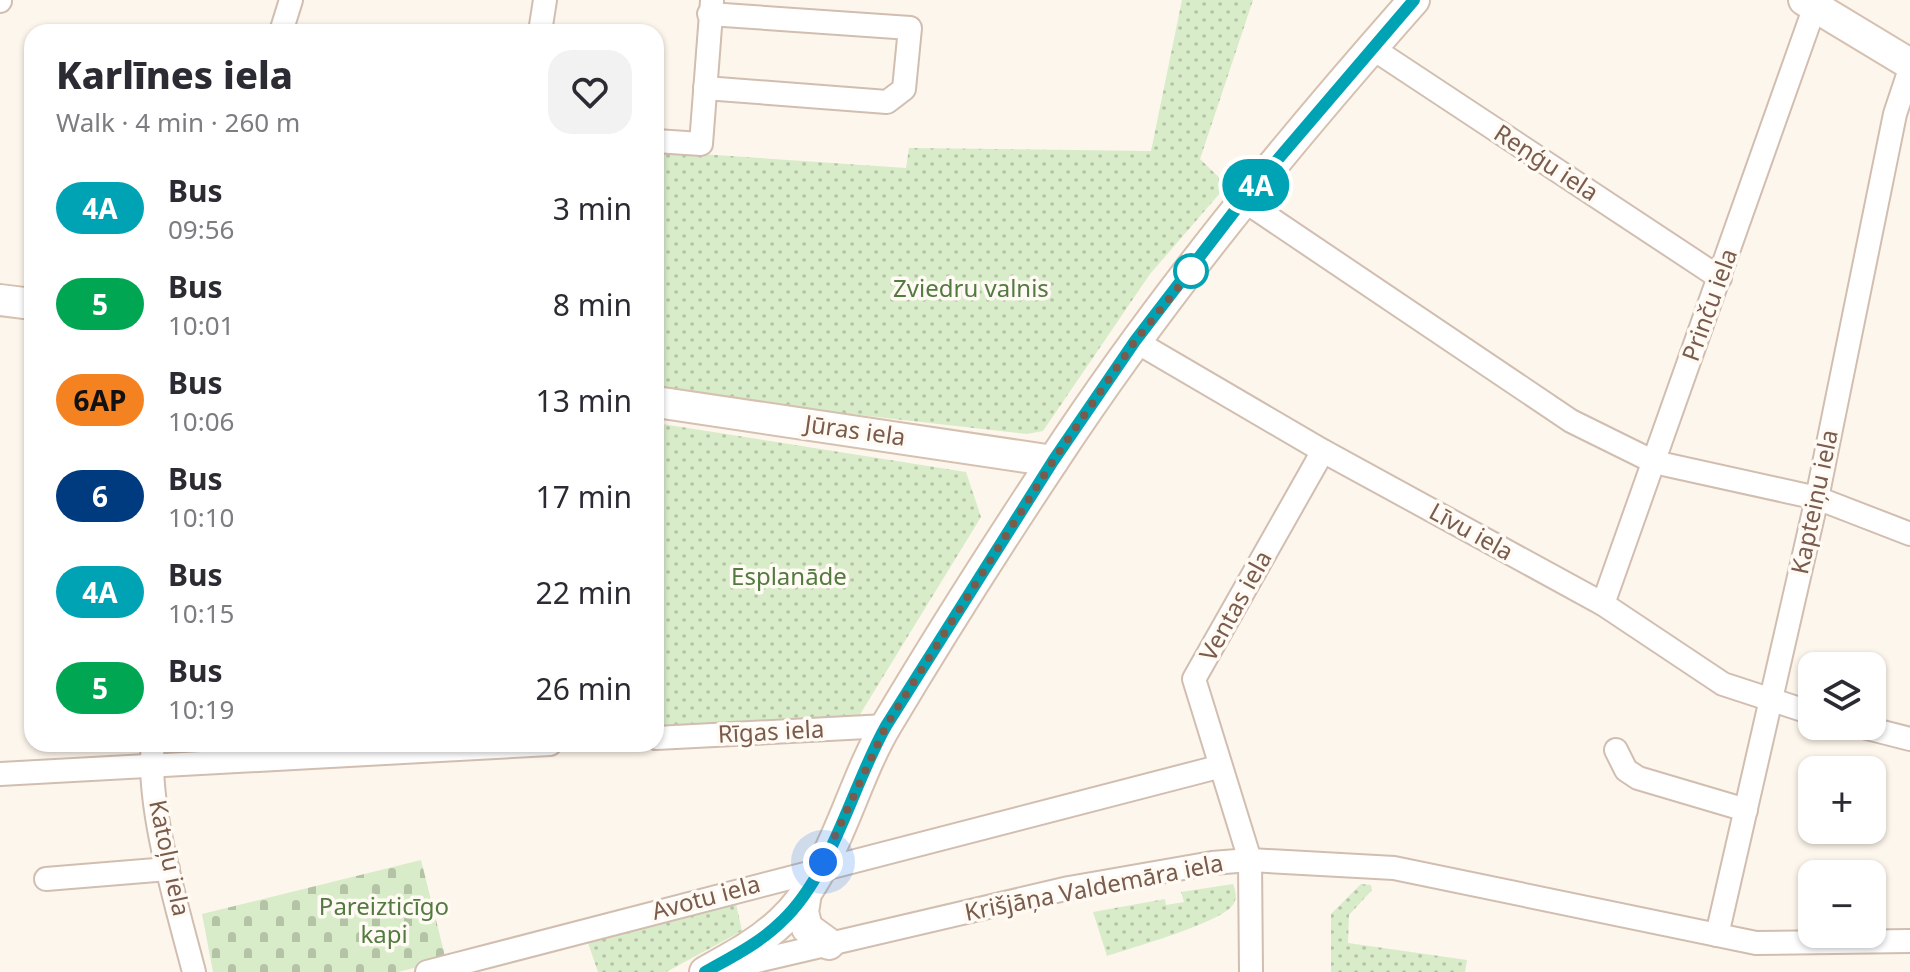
<!DOCTYPE html>
<meta charset="utf-8">
<style>
:root{--surface:#fff;--page:#f2f2f3;--text:#2b2b33;--muted:#7c7c81}
body{margin:0;font-family:"Noto Sans",sans-serif;background:var(--page);color:var(--text);height:100vh;display:flex;flex-direction:column;font-size:30px;white-space:nowrap}
*{box-sizing:border-box;margin:0}
p{font-size:26px;color:var(--muted)}
.icon{flex:none;width:44px;height:44px;fill:none;stroke:currentColor;stroke-width:2;stroke-linecap:round;stroke-linejoin:round}
.map{position:relative;flex:1;overflow:hidden}
.side{position:absolute;left:24px;top:24px;width:640px;height:728px;display:flex;flex-direction:column;background:var(--surface);border-radius:24px;box-shadow:0 2px 6px #0004}
.side>*{flex:none}
.badge{padding:0 16px;border-radius:26px;font-size:28px;line-height:52px}
.fabs{position:absolute;left:1798px;top:652px;display:grid;gap:16px}
.fabs a{display:grid;place-items:center;width:88px;height:88px;border-radius:16px;background:var(--surface);box-shadow:0 2px 6px #0004;font-size:40px}
.you{position:absolute;width:40px;height:40px;margin:-20px;border:6px solid #fff;border-radius:50%;background:#1a73e8;box-shadow:0 0 0 12px #1a73e833}
.map>.badge{position:absolute;translate:-50% -50%;box-shadow:0 0 0 4px #fff}
.round{display:grid;place-items:center;flex:none;width:84px;height:84px;border-radius:24px;background:var(--page)}
.headline{display:flex;align-items:center;justify-content:space-between;height:136px;padding:0 32px}
h1{font-size:38px;font-weight:800;line-height:60px}
ul{padding:0;list-style:none}
li{display:flex;align-items:center;gap:24px;height:96px;padding:0 32px}
li div{flex:1}
li b{display:block;font-size:30px}
li em{font-style:normal}
li .badge{min-width:88px;font-weight:700;text-align:center}
.map>svg:first-child{display:block}
.green{fill:url(#green-dots)}
.cemetery{fill:url(#cemetery-stones)}
.lines{fill:none;stroke-linecap:round;stroke-linejoin:round}
.street-casing{stroke:#d1beb0;stroke-width:26}
.secondary-casing{stroke:#d6c0b0;stroke-width:34}
.street{stroke:#fff;stroke-width:22}
.secondary{stroke:#fff;stroke-width:30}
.line-casing{stroke:#fff;stroke-width:18}
.line{stroke:#00a3b4;stroke-width:12}
.walk{stroke:#7a5c4d;stroke-width:8;stroke-dasharray:0 14.4}
.stop-dot{fill:#fff;stroke:#00a3b4;stroke-width:4}
.labels{text-anchor:middle;stroke-width:7;stroke-linejoin:round;paint-order:stroke}
.street-label{font-size:24px;fill:#7a5c4d;stroke:#fffaf3}
.park-label{font-size:24px;fill:#537a41;stroke:#fffaf3}
</style>
<div class="map">
<svg width="1910" height="972" viewBox="0 0 1910 972">
<defs>
<pattern id="green-dots" width="8" height="8" patternUnits="userSpaceOnUse" patternTransform="scale(2)"><rect width="8" height="8" fill="#d8ecc9"/><path d="M2 2h.1M6 6h.1" fill="none" stroke="#b4c2a5" stroke-width="1.8" stroke-linecap="round"/></pattern>
<pattern id="cemetery-stones" width="16" height="16" patternUnits="userSpaceOnUse" patternTransform="scale(2)"><rect width="16" height="16" fill="#d8ecc9"/><path d="M2 7V4a2 2 0 0 1 4 0v3zM10 15v-3a2 2 0 0 1 4 0v3z" fill="#b4c2a5"/></pattern>
</defs>
<rect width="100%" height="100%" fill="#fdf6ec"/>
<g class="green">
<polygon points="1182,0 1253,0 1200,159 1227,185 1150,274 1043,431 1027,434 656,392 656,151 906,168 909,148 1151,151"/>
<polygon points="656,423 966,472 981,517 859,716 656,728"/>
<polygon points="183,744 379,744 182,755"/>
<path d="M1233,884C1236,891 1238,901 1231,907C1213,925 1134,947 1107,956L1093,912L1165,899L1166,905L1184,902L1181,892Z"/>
<polygon points="1361,884 1371,885 1372,890 1349,915 1348,943 1467,960 1465,972 1331,972 1331,914"/>
<polygon points="734,894 742,931 666,972 598,972 586,937"/>
</g>
<polygon class="cemetery" points="421,860 446,960 398,972 213,972 202,914"/>
<g class="lines">
<defs>
<g id="street">
<polyline points="0,1 0,0"/>
<polyline points="281,32 291,0"/>
<polyline points="540,32 545,0"/>
<polyline points="1372,48 1720,278"/>
<polyline points="705,88 887,102 904,89 910,28 709,14"/>
<polyline points="656,141 701,144 712,1"/>
<polyline points="1243,200 1571,421 1654,462 1817,498 1910,534"/>
<polyline points="1135,341 1323,451 1603,604 1723,684 1812,713"/>
<polyline points="1603,604 1815,6"/>
<polyline points="1859,726 1910,739"/>
<polyline points="656,738 886,726"/>
<path d="M153,744C146,806 178,910 194,972"/>
<polyline points="1616,750 1626,770 1638,778 1746,810"/>
<polyline points="0,774 550,744"/>
<polyline points="46,879 168,869"/>
<polyline points="1717,935 1817,498 1895,114 1910,69"/>
<polyline points="727,968 1069,888 1212,863 1250,860 1394,868 1756,943 1910,941"/>
<polyline points="427,972 1218,767"/>
<polyline points="1251,972 1250,860 1194,679 1323,451"/>
</g>
<g id="secondary">
<polyline points="1804,0 1910,64"/>
<polyline points="0,300 32,304"/>
<polyline points="656,402 1053,461"/>
<polyline points="806,893 803,912 807,928 829,944"/>
<path d="M705,972C732,957 759,943 781,922C834,874 850,785 887,724C940,635 996,547 1053,461C1160,298 1285,146 1414,0"/>
</g>
</defs>
<use href="#street" class="street-casing"/>
<use href="#secondary" class="secondary-casing"/>
<use href="#street" class="street"/>
<use href="#secondary" class="secondary"/>
</g>
<g class="lines">
<defs>
<path id="line" d="M705,972C732,957 760,943 782,921C832,874 852,786 886,726L1053,461L1135,341L1243,200L1414,0"/>
</defs>
<use href="#line" class="line-casing"/>
<use href="#line" class="line"/>
<polyline class="walk" points="823,862 886,726 1053,461 1135,341 1198,263 1191,271"/>
</g>
<circle class="stop-dot" cx="1191" cy="271" r="16"/>
<g class="labels">
<g class="street-label">
<text transform="translate(1546 163) rotate(33)" y="8">Reņģu iela</text>
<text transform="translate(1710 305) rotate(-70)" y="8">Prinču iela</text>
<text transform="translate(855 431) rotate(8)" y="8">Jūras iela</text>
<text transform="translate(1815 502) rotate(-78)" y="8">Kapteiņu iela</text>
<text transform="translate(1471 532) rotate(29)" y="8">Līvu iela</text>
<text transform="translate(1236 606) rotate(-61)" y="8">Ventas iela</text>
<text transform="translate(771 732) rotate(-3)" y="8">Rīgas iela</text>
<text transform="translate(169 858) rotate(78)" y="8">Katoļu iela</text>
<text transform="translate(1094 888) rotate(-11)" y="8">Krišjāņa Valdemāra iela</text>
<text transform="translate(706 898) rotate(-15)" y="8">Avotu iela</text>
</g>
<g class="park-label">
<text x="971" y="297">Zviedru valnis</text>
<text x="789" y="585">Esplanāde</text>
<text x="384" y="915">Pareizticīgo<tspan x="384" dy="28">kapi</tspan></text>
</g>
</g>
</svg>
<div class="fabs">
<a><svg class="icon" aria-label="layers" viewBox="0 0 24 24"><path d="M12 4l9 5-9 5-9-5zM3 14l9 5 9-5"/></svg></a>
<a>+</a>
<a>−</a>
</div>
<div class="you" style="left:823px;top:862px"></div>
<b class="badge" style="left:1256px;top:185px;background:#00a3b4;color:#fff">4A</b>
<section class="side">
<div class="headline"><div><h1>Karlīnes iela</h1><p>Walk · 4 min · 260 m</p></div><a class="round"><svg class="icon" aria-label="heart" viewBox="0 0 24 24"><path d="M12 20l-8-8c-3-5 5-10 8-4 3-6 11-1 8 4z"/></svg></a></div>
<ul>
<li><span class="badge" style="background:#00a3b4;color:#fff">4A</span><div><b>Bus</b><p>09:56</p></div><em>3 min</em></li>
<li><span class="badge" style="background:#00a651;color:#fff">5</span><div><b>Bus</b><p>10:01</p></div><em>8 min</em></li>
<li><span class="badge" style="background:#f58220;color:#111">6AP</span><div><b>Bus</b><p>10:06</p></div><em>13 min</em></li>
<li><span class="badge" style="background:#003b80;color:#fff">6</span><div><b>Bus</b><p>10:10</p></div><em>17 min</em></li>
<li><span class="badge" style="background:#00a3b4;color:#fff">4A</span><div><b>Bus</b><p>10:15</p></div><em>22 min</em></li>
<li><span class="badge" style="background:#00a651;color:#fff">5</span><div><b>Bus</b><p>10:19</p></div><em>26 min</em></li>
</ul>
</section>
</div>
